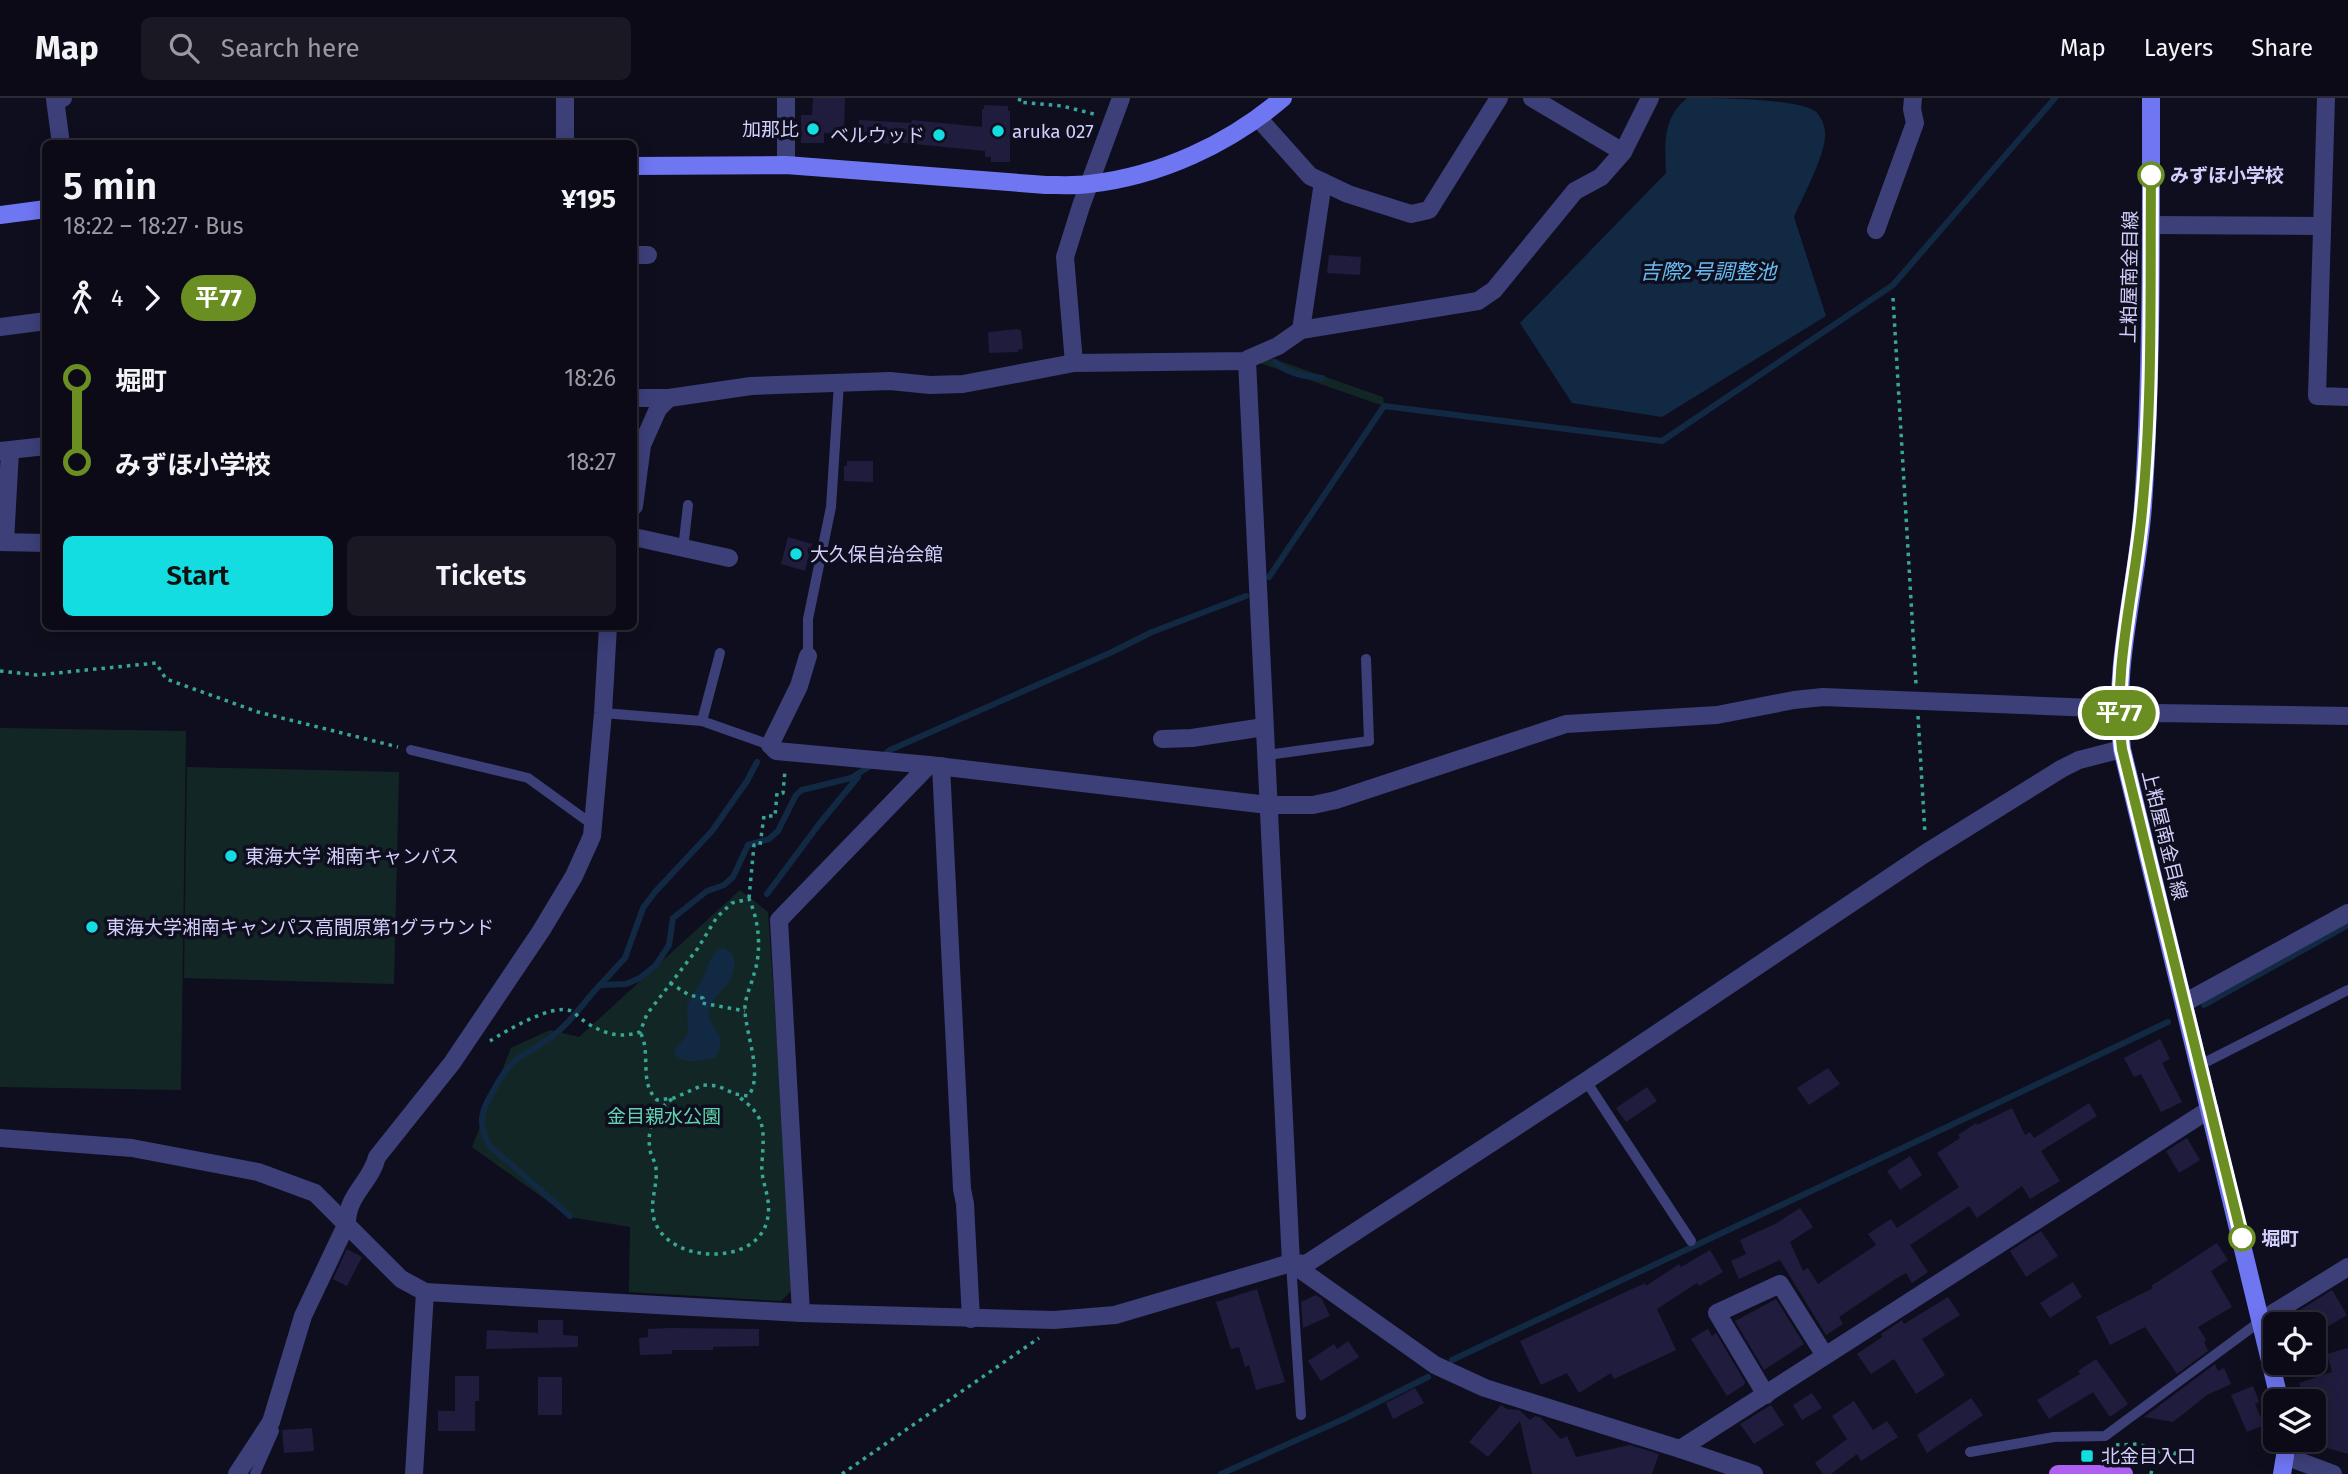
<!DOCTYPE html>
<meta charset="utf-8">
<style>
:root{--surface:#0b0a16;--page:#191823;--text:#f1f3f6;--muted:#9a9aa1;--line:#2b2b35;--accent:#14dde1}
body{margin:0;font-family:"Fira Sans","Noto Sans JP",sans-serif;background:var(--page);color:var(--text);height:100vh;display:flex;flex-direction:column;font-size:26px;white-space:nowrap}
*{box-sizing:border-box;margin:0}
p{font-size:23px;color:var(--muted)}
.icon{flex:none;width:38px;height:38px;fill:none;stroke:currentColor;stroke-width:2;stroke-linecap:round;stroke-linejoin:round}
.map{position:relative;flex:1;overflow:hidden}
.drawer{position:absolute;left:42px;top:42px;width:595px;height:490px;display:flex;flex-direction:column;background:var(--surface);border-radius:10px;box-shadow:0 4px 18px #0003,0 0 0 2px var(--line)}
.drawer>*{flex:none}
.badge{padding:0 14px;border-radius:23px;font-size:24px;line-height:46px}
.buttons{position:absolute;left:2263px;top:1214px;display:grid;gap:14px}
.buttons a{display:grid;place-items:center;width:63px;height:63px;border-radius:10px;background:var(--surface);box-shadow:0 4px 18px #0003,0 0 0 2px var(--line);font-size:35px}
.map>.badge{position:absolute;translate:-50% -50%;box-shadow:0 0 0 4px #fff}
.legs{display:flex;align-items:center;gap:10px;height:77px;padding:0 21px;font-size:23px}
.legs p{margin-inline-start:auto}
.summary{display:flex;align-items:center;justify-content:space-between;height:119px;padding:0 21px}
h1{font-size:38px;font-weight:600;line-height:52px}
.button{display:flex;gap:14px;margin-top:auto;padding:14px 21px}
.button a{flex:1;height:80px;border-radius:10px;background:var(--accent);color:#111;font-size:28px;font-weight:600;line-height:80px;text-align:center}
.button a+a{background:var(--page);color:var(--text)}
ul{padding:0 21px;list-style:none}
li{display:flex;align-items:center;gap:24px;height:84px;font-size:26px}
li i{display:grid;place-items:center;width:10px;height:100%;margin:0 9px;background:currentColor}
li i::after{content:'';width:18px;height:18px;margin:-9px;border:5px solid;border-radius:50%;background:var(--surface)}
li p{margin-inline-start:auto}
li:first-child i{background:linear-gradient(#0000 50%,currentColor 0)}
li:last-child i{background:linear-gradient(currentColor 50%,#0000 0)}
header{display:flex;align-items:center;gap:42px;box-sizing:border-box;height:98px;padding:0 35px;background:var(--surface);border-bottom:2px solid var(--line)}
header strong{font-size:33px}
nav{display:flex;gap:38px;margin-inline-start:auto;font-size:24px}
.search{width:490px;height:63px;background:var(--page);display:flex;align-items:center;gap:18px;box-sizing:border-box;padding:0 24px;border-radius:10px;color:var(--muted);font-size:26px}
.map>svg:first-child{display:block}
.green{fill:#122725}
.water{fill:#122943}
.lines{fill:none;stroke-linecap:round;stroke-linejoin:round}
.stream{stroke:#122943;stroke-width:6}
.building{fill:#201c3d}
.path{stroke:#38a697;stroke-width:3.5;stroke-dasharray:3.5 5;stroke-linecap:butt}
.lane{stroke:#3d3f79;stroke-width:10}
.street{stroke:#3d3f79;stroke-width:18}
.secondary{stroke:#6f76f2;stroke-width:18}
.primary{stroke:#af60f1;stroke-width:18}
.line-1-casing{stroke:#fff;stroke-width:16}
.line-1{stroke:#6b8e23;stroke-width:10}
.poi-dot{fill:#14dde1;stroke:#0f0e1e;stroke-width:2.5}
.stop-1-dot{fill:#fff;stroke:#6b8e23;stroke-width:3.5}
.labels{text-anchor:middle;stroke-width:7;stroke-linejoin:round;paint-order:stroke}
.poi-label{font-size:19px;fill:#d1cffb;stroke:#0f0e1e;text-anchor:start}
.stop-label{font-size:19px;font-weight:bold;fill:#d1cffb;stroke:#0f0e1e;text-anchor:start}
.street-label{font-size:19px;fill:#d1cffb;stroke:#0f0e1e}
.park-label{font-size:19px;fill:#62d3ae;stroke:#0f0e1e}
.water-label{font-size:21px;font-style:italic;fill:#66bcf1;stroke:#0f0e1e}
</style>
<header>
<strong>Map</strong>
<div class="search"><svg class="icon" aria-label="search" viewBox="0 0 24 24"><circle cx="10" cy="10" r="6"/><path d="M15 15l6 6"/></svg>Search here</div>
<nav><a>Map</a><a>Layers</a><a>Share</a></nav>
</header>
<div class="map">
<svg width="2348" height="1376" viewBox="0 0 2348 1376">
<rect width="100%" height="100%" fill="#0f0e1e"/>
<g class="green">
<polygon points="1259,256 1383,299 1384,308 1248,261"/>
<polygon points="0,630 186,633 181,992 0,989"/>
<polygon points="187,669 399,674 394,886 184,880"/>
<polygon points="740,792 768,814 794,1190 781,1203 629,1194 630,1129 570,1119 472,1049 511,950 550,932 579,939"/>
</g>
<g class="water">
<path d="M1687,0C1714,0 1795,0 1815,13C1821,18 1826,30 1825,37C1825,58 1803,98 1794,119L1826,218L1662,319L1572,305L1520,225L1666,75C1665,46 1662,21 1687,0Z"/>
<path d="M724,850L733,857C741,885 711,895 709,913C707,931 731,935 715,960C702,962 685,967 675,957V951L688,936L687,907L704,878L712,858L718,851Z"/>
</g>
<g class="lines">
<g class="stream">
<path d="M1275,264C1288,276 1304,278 1322,280"/>
<polyline points="1269,479 1384,308 1662,343 1893,187 2055,0"/>
<polyline points="883,658 890,652 1112,554 1152,534 1246,498"/>
<polyline points="767,796 820,725 858,679"/>
<polyline points="600,887 625,860 643,810 655,794 712,733 747,683 757,664"/>
<polyline points="2204,907 2348,827"/>
<path d="M570,1118L490,1048C475,1023 483,1010 496,988C502,977 509,966 520,959C535,949 551,942 564,928C577,916 587,900 600,887L626,886L640,880L656,867L669,847L673,820L707,793L724,787L733,779L748,747L769,741L778,733L796,697L802,692L851,680L872,667"/>
<path d="M1452,1262C1691,1149 1930,1038 2168,924"/>
<polyline points="1221,1376 1346,1320 1428,1279"/>
</g>
</g>
<g class="building">
<polygon points="813,0 845,0 844,35 824,35 824,45 801,45 801,17 812,17"/>
<polygon points="984,7 1008,8 1008,13 1010,13 1010,64 991,64 991,59 985,59 985,53 894,44 894,46 858,44 859,22 911,25 912,22 982,29 982,11 984,11"/>
<polygon points="1329,157 1361,159 1360,177 1327,175"/>
<polygon points="1018,231 1021,233 1023,251 1018,252 1018,254 989,255 988,234"/>
<polygon points="847,363 873,363 873,384 844,383 844,368 847,368"/>
<polygon points="788,439 812,446 805,473 781,466"/>
<polygon points="2160,941 2170,961 2162,965 2182,1004 2161,1014 2141,976 2134,979 2124,960"/>
<polygon points="1828,970 1840,986 1809,1007 1797,990"/>
<polygon points="1647,989 1657,1003 1626,1024 1616,1010"/>
<polygon points="2089,1005 2097,1018 2041,1053 2060,1083 2030,1101 2022,1088 1977,1120 1969,1108 1910,1147 1928,1174 1912,1185 1906,1175 1897,1180 1839,1219 1843,1226 1826,1237 1780,1162 1739,1181 1731,1163 1746,1156 1740,1142 1777,1125 1800,1110 1813,1129 1790,1144 1803,1173 1808,1170 1818,1186 1876,1147 1868,1136 1891,1121 1897,1130 1959,1089 1937,1055 1960,1040 1958,1037 1976,1025 1977,1027 2012,1010 2025,1037 2030,1034 2034,1040"/>
<polygon points="2187,1040 2200,1062 2179,1075 2166,1053"/>
<polygon points="1910,1058 1922,1077 1900,1092 1887,1073"/>
<polygon points="2041,1133 2058,1158 2026,1179 2010,1153"/>
<polygon points="2217,1145 2228,1162 2211,1173 2232,1209 2198,1229 2206,1242 2204,1244 2208,1253 2177,1276 2145,1229 2110,1247 2096,1219 2153,1190 2151,1188"/>
<polygon points="347,1151 362,1159 347,1188 333,1181"/>
<polygon points="1710,1152 1723,1174 1699,1188 1697,1185 1657,1211 1676,1252 1614,1281 1611,1275 1579,1295 1567,1275 1541,1287 1520,1243 1645,1185 1646,1188 1679,1166 1681,1169"/>
<polygon points="2073,1184 2082,1199 2050,1220 2040,1205"/>
<polygon points="1257,1191 1285,1284 1256,1292 1249,1267 1245,1269 1239,1249 1231,1251 1216,1204"/>
<polygon points="2332,1192 2347,1217 2314,1237 2314,1227 2276,1227"/>
<polygon points="1316,1197 1322,1201 1330,1218 1303,1230 1301,1204"/>
<polygon points="1948,1199 1960,1217 1922,1241 1945,1277 1916,1296 1894,1261 1871,1276 1857,1256 1882,1239 1881,1236 1902,1222 1904,1226"/>
<polygon points="1776,1201 1804,1246 1764,1272 1735,1223"/>
<polygon points="538,1222 563,1222 563,1237 578,1238 578,1249 486,1251 487,1232 538,1235"/>
<polygon points="670,1230 759,1231 759,1248 713,1249 713,1252 672,1252 672,1256 640,1257 639,1240 648,1239 648,1231"/>
<polygon points="1708,1231 1712,1238 1716,1235 1745,1284 1744,1287 1727,1298 1691,1241"/>
<polygon points="1348,1243 1359,1259 1321,1283 1308,1263 1334,1246 1337,1251"/>
<polygon points="2348,1250 2348,1356 2317,1347 2314,1339 2314,1304 2305,1304 2299,1285 2332,1274 2327,1256"/>
<polygon points="2096,1261 2128,1306 2110,1319 2093,1294 2049,1321 2037,1302 2080,1276 2078,1273"/>
<polygon points="2215,1266 2218,1273 2224,1270 2231,1286 2207,1297 2173,1324 2144,1319"/>
<polygon points="455,1278 479,1278 479,1303 475,1303 475,1333 438,1333 438,1313 455,1313"/>
<rect x="538" y="1279" width="24" height="38"/>
<polygon points="2253,1288 2259,1304 2255,1306 2264,1327 2247,1334 2231,1297"/>
<polygon points="1415,1290 1424,1305 1393,1321 1386,1305"/>
<polygon points="1812,1295 1822,1310 1802,1322 1793,1307"/>
<polygon points="1971,1300 1983,1317 1927,1355 1917,1337"/>
<polygon points="1854,1303 1873,1332 1887,1323 1898,1339 1861,1363 1857,1356 1831,1376 1823,1376 1815,1365 1847,1341 1832,1318"/>
<polygon points="1501,1307 1507,1311 1519,1312 1530,1322 1535,1318 1540,1319 1561,1341 1567,1338 1576,1359 1630,1347 1659,1356 1652,1376 1532,1376 1520,1323 1488,1359 1469,1344"/>
<polygon points="1771,1307 1784,1327 1754,1346 1740,1326"/>
<polygon points="312,1330 314,1353 284,1355 282,1332"/>
</g>
<g class="lines">
<g class="path">
<polyline points="1020,0 1019,4 1062,8 1098,17"/>
<polyline points="1893,200 1916,586"/>
<polyline points="0,573 37,577 156,565 166,581 258,614 398,649"/>
<polyline points="1918,618 1925,736"/>
<polyline points="749,800 754,747 760,747 764,718 775,718 777,695 783,695 785,672"/>
<polyline points="670,885 689,897 703,900 702,905 745,913"/>
<path d="M490,943C506,933 552,905 571,913C575,915 580,920 584,923C602,935 618,941 640,934L647,916L698,850L717,819L732,805L749,801C759,823 762,852 754,876C751,888 744,901 745,913C746,937 764,979 748,998L735,996L718,988L703,987L674,1000L657,1002C638,984 652,955 640,934"/>
<path d="M672,1001C654,1013 645,1034 651,1056C653,1061 656,1066 656,1071C658,1089 648,1106 655,1124C671,1166 756,1168 767,1123C773,1100 760,1085 762,1065C764,1031 767,1018 736,997"/>
<polyline points="2116,1347 2139,1346 2155,1353 2175,1355 2174,1363 2154,1360 2151,1376"/>
<polyline points="842,1376 1039,1240"/>
</g>
<g class="lane">
<polyline points="683,451 688,407"/>
<polyline points="808,558 808,521 831,409 839,285"/>
<polyline points="603,615 702,623 770,647"/>
<polyline points="702,623 720,555"/>
<polyline points="411,652 528,680 593,727"/>
<polyline points="1267,657 1369,643 1366,561"/>
<polyline points="2200,967 2348,892"/>
<polyline points="1586,983 1691,1143"/>
<polyline points="1291,1165 1301,1317"/>
<polyline points="1970,1354 2054,1339 2105,1338 2262,1222"/>
<polyline points="255,1376 274,1333 272,1329"/>
</g>
<g class="street">
<polyline points="565,0 565,46"/>
<polyline points="1532,0 1623,54"/>
<polyline points="2326,0 2317,298 2348,299"/>
<polyline points="1259,21 1310,78 1348,96 1411,116 1429,112 1499,0"/>
<polyline points="61,46 55,1 63,0"/>
<polyline points="786,67 786,0"/>
<polyline points="2151,127 2321,128"/>
<polyline points="1876,132 1915,25 1912,11 1913,0"/>
<polyline points="634,157 648,157"/>
<polyline points="0,229 46,223"/>
<polyline points="1301,232 1323,84"/>
<polyline points="1247,263 1291,1165"/>
<polyline points="1074,265 1065,159 1081,108 1121,0"/>
<polyline points="634,300 669,300"/>
<polyline points="0,353 46,348"/>
<polyline points="634,408 642,347 658,311 669,300 751,288 890,283 930,287 963,286 1074,265 1247,263 1248,261 1278,248 1301,232 1478,203 1494,192 1575,93 1601,79 1623,54 1650,0"/>
<polyline points="634,439 729,460"/>
<polyline points="0,444 46,445"/>
<polyline points="5,444 10,353"/>
<polyline points="808,558 799,588 770,647 776,653 929,667 1268,707 1313,707 1336,702 1566,626 1717,617 1794,602 1823,599 2119,611"/>
<polyline points="2119,628 2156,615 2348,618"/>
<polyline points="1162,641 1192,640 1264,629"/>
<polyline points="941,668 962,1091 965,1106 971,1221"/>
<polyline points="2184,905 2348,815"/>
<polyline points="0,1040 132,1050 258,1074 315,1095 401,1181 425,1194 801,1215 1054,1222 1115,1217 1291,1165 1306,1166 1586,983 1926,755 2061,671 2079,662 2122,651"/>
<polyline points="1291,1165 1435,1267 1485,1290 1680,1351 1754,1376"/>
<polyline points="801,1215 779,822 929,667"/>
<polyline points="2262,1222 2348,1169"/>
<polyline points="1766,1297 1717,1215 1780,1186 1824,1256"/>
<polyline points="1680,1351 2210,1011"/>
<polyline points="2285,1358 2333,1376"/>
<path d="M237,1376L271,1324L303,1218L347,1125C347,1097 371,1084 377,1059L452,965L541,833L574,778L592,738L603,615L608,528"/>
<polyline points="414,1376 425,1194"/>
</g>
<g class="secondary">
<path d="M2151,0C2151,136 2152,273 2143,408C2137,489 2112,569 2122,651L2280,1304"/>
<path d="M634,68L786,67L1046,87C1060,87 1075,88 1089,86C1160,78 1229,46 1283,0"/>
<polyline points="0,117 46,111"/>
<polyline points="2282,1376 2285,1358 2285,1342"/>
</g>
<polyline class="primary" points="2058,1376 2124,1376"/>
</g>
<g class="lines">
<defs>
<path id="line-1" d="M2151,77C2150,188 2153,301 2142,413C2135,492 2112,571 2122,651L2242,1140"/>
</defs>
<use href="#line-1" class="line-1-casing"/>
<use href="#line-1" class="line-1"/>
</g>
<g class="poi-dot">
<circle cx="813" cy="31" r="7"/>
<circle cx="998" cy="33" r="7"/>
<circle cx="939" cy="37" r="7"/>
<circle cx="796" cy="456" r="7"/>
<circle cx="231" cy="758" r="7"/>
<circle cx="92" cy="829" r="7"/>
<rect x="2080" y="1351" width="14" height="14" rx="3.5"/>
</g>
<g class="stop-1-dot">
<circle cx="2151" cy="77" r="12"/>
<circle cx="2242" cy="1140" r="12"/>
</g>
<g class="labels">
<g class="poi-label">
<text x="799" y="38" text-anchor="end">加那比</text>
<text x="1012" y="40">aruka 027</text>
<text x="925" y="44" text-anchor="end">ベルウッド</text>
<text x="810" y="463">大久保自治会館</text>
<text x="245" y="765">東海大学 湘南キャンパス</text>
<text x="106" y="836">東海大学湘南キャンパス高間原第1グラウンド</text>
<text x="2101" y="1365">北金目入口</text>
</g>
<g class="stop-label">
<text x="2170" y="84">みずほ小学校</text>
<text x="2261" y="1147">堀町</text>
</g>
<g class="street-label">
<text transform="translate(2129 179) rotate(-89)" y="7">上粕屋南金目線</text>
<text transform="translate(2165 737) rotate(76)" y="7">上粕屋南金目線</text>
</g>
<g class="park-label">
<text x="664" y="1025">金目親水公園</text>
</g>
<g class="water-label">
<text x="1708" y="181">吉際2号調整池</text>
</g>
</g>
</svg>
<div class="buttons">
<a><svg class="icon" aria-label="locate" viewBox="0 0 24 24"><circle cx="12" cy="12" r="6"/><path d="M12 2v4M12 18v4M2 12h4M18 12h4"/></svg></a>
<a><svg class="icon" aria-label="layers" viewBox="0 0 24 24"><path d="M12 4l9 5-9 5-9-5zM3 14l9 5 9-5"/></svg></a>
</div>
<b class="badge" style="left:2119px;top:615px;background:#6b8e23;color:#fff">平77</b>
<section class="drawer">
<div class="summary"><div><h1>5 min</h1><p>18:22 – 18:27 · Bus</p></div><b>¥195</b></div>
<div class="legs"><svg class="icon" aria-label="walk" viewBox="0 0 24 24"><circle cx="13" cy="4" r="2"/><path d="M13 8l-2 6 4 7M11 14l-3 7M7 12l3-4h3l4 4"/></svg>4<svg class="icon" aria-label="forward" viewBox="0 0 24 24"><path d="M9 5l7 7-7 7"/></svg><b class="badge" style="background:#6b8e23;color:#fff">平77</b></div>
<ul>
<li><i style="color:#6b8e23"></i><b>堀町</b><p>18:26</p></li>
<li><i style="color:#6b8e23"></i><b>みずほ小学校</b><p>18:27</p></li>
</ul>
<div class="button"><a>Start</a><a>Tickets</a></div>
</section>
</div>
